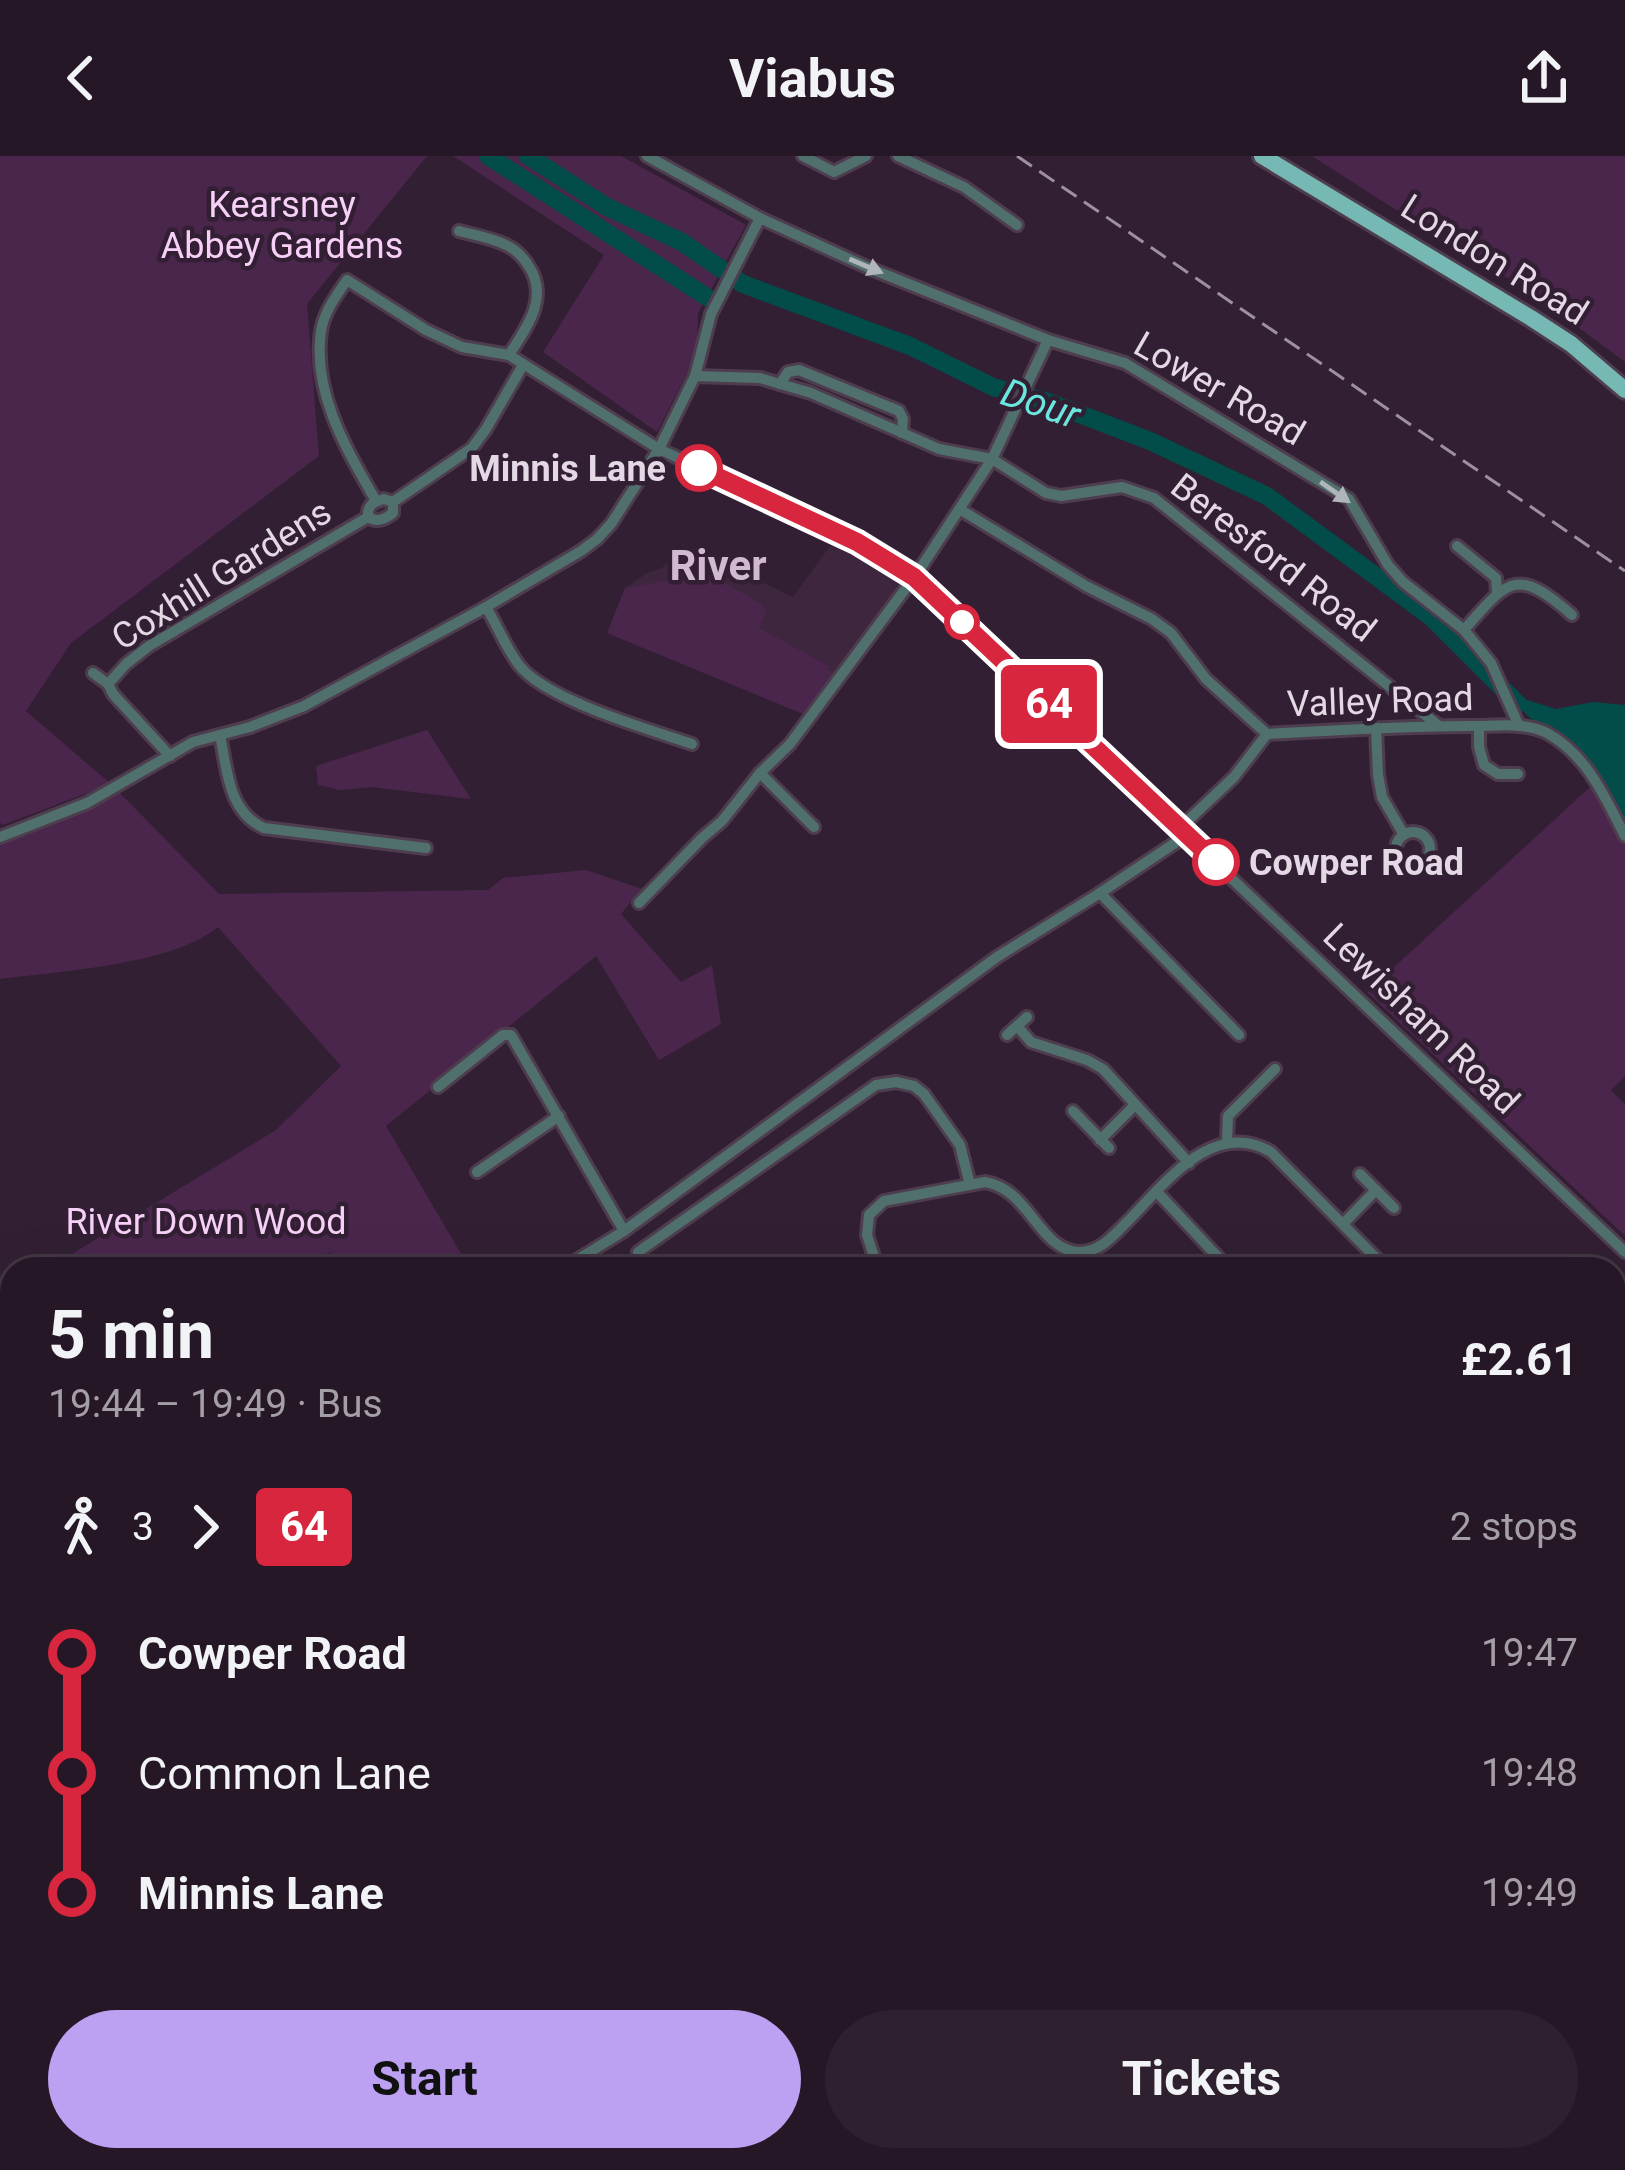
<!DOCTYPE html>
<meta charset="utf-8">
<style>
:root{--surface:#261726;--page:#2e202e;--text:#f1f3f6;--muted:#a49fa7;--line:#423643;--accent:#bca0f2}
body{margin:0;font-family:Roboto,sans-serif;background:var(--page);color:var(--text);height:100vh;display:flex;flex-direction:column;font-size:45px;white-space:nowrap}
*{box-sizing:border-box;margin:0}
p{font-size:39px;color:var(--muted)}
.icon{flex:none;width:66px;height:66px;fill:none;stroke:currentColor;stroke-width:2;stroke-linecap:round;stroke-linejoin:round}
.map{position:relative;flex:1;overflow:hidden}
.details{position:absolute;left:0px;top:1101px;width:1626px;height:915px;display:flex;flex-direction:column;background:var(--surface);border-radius:36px 36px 0 0;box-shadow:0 12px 48px #0002,0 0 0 3px var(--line)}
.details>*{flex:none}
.badge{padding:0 24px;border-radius:9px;font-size:42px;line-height:78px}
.map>.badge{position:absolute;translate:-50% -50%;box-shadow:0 0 0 6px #fff}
.legs{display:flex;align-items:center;gap:18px;height:132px;padding:0 48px;font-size:39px}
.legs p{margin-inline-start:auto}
.head{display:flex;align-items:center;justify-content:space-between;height:204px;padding:0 48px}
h1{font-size:66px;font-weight:700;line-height:90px}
.cta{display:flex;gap:24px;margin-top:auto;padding:24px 48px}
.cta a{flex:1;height:138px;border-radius:72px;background:var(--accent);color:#111;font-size:48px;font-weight:700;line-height:138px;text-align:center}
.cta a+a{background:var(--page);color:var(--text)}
ul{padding:0 48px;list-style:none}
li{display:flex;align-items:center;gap:42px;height:120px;font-size:45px}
li i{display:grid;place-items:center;width:18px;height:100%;margin:0 15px;background:currentColor}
li i::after{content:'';width:30px;height:30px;margin:-15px;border:9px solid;border-radius:50%;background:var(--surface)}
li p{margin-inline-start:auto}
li:first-child i{background:linear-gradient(#0000 50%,currentColor 0)}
li:last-child i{background:linear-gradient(currentColor 50%,#0000 0)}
header{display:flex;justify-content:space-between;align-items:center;height:156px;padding:0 48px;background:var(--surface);font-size:54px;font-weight:700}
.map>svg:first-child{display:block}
.built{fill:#3e263f}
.green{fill:#4a264c}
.water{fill:#024d4a}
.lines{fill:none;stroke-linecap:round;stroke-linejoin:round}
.river{stroke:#024d4a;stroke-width:18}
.street-casing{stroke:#4e3d4f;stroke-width:16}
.primary-casing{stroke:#4e3d4f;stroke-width:22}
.street{stroke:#50706d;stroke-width:10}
.primary{stroke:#76b9b4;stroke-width:16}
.rail{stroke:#9e909f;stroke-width:3;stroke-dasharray:18 9;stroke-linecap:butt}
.oneway{fill:#b0b4bb}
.line-1-casing{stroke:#fff;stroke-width:27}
.line-1{stroke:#d7263d;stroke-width:18}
.stop-1-dot{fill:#fff;stroke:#d7263d;stroke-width:6}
.labels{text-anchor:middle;stroke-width:9;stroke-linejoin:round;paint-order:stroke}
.park-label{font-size:36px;fill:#f7d0f7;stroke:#321f33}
.street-label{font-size:36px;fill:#e4d8e5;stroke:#321f33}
.stop-label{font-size:36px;font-weight:bold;fill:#e4d8e5;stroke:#321f33;text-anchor:end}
.water-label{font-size:39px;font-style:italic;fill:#6ae6de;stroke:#321f33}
.quarter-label{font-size:42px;font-weight:bold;fill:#d1b9d2;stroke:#321f33}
</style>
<header><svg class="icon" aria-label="back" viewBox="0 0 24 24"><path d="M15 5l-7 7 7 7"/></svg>Viabus<svg class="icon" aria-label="share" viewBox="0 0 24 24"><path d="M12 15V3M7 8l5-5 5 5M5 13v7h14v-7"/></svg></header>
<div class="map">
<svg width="1625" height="2014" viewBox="0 0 1625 2014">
<rect width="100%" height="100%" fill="#321f33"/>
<polygon class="built" points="833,386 876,405 900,423 894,436 808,560 607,477 625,432 647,417 662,412 683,388 793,441"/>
<g class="green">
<polygon points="0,0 427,0 307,148 319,300 71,487 26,555 111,628 3,669 0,667"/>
<polygon points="453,0 621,0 746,69 698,157 697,198 657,276 543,196 604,99"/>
<polygon points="1312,0 1625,0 1625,206 1525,132 1454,91"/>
<polygon points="687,404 761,448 766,456 759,472 829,510 827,514 838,518 808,560 607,477 625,432 671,424"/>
<polygon points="427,574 471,643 372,631 340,634 318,629 316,610"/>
<polygon points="1590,631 1613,663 1625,687 1625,920 1611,934 1625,948 1625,1080 1367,836"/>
<path d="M115,632L219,738L488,734L503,722L586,714L642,733L621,758L681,826L712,809L721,868L659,904L596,800L386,970L470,1113H339L330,1097L261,1113H47L276,974L341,910L218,771C172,809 61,815 0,823V681Z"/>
<polygon points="12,1134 12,1235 0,1243 0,1142"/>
<polygon points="1625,1262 1625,2014 630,2014 651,2004 1614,2004 1614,1270"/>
<polygon points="12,1523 12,1721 0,1725 0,1528"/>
</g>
<path class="water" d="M1521,542L1556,553L1593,546L1625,549V673C1612,647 1602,616 1580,596C1560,577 1533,572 1518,548Z"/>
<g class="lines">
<g class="river">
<polyline points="488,0 710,143"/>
<polyline points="528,0 607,51 682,86 743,128 910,190 993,231 1048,246 1150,285 1267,340 1431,461 1518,548"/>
</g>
<defs>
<g id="street">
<polyline points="647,0 760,62 869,112 1048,184 1125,207 1349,343 1388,409 1403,426 1464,474 1491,507 1519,570"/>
<polyline points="803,0 834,16 866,0"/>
<polyline points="898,0 964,31 1017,69"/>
<path d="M459,75C474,79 492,82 506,89C515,93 523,101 528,109C550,141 527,171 509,199"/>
<polyline points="695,220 760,222 811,237 939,293 992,303 1046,337 1061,340 1122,331 1154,342 1439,570"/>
<polyline points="780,228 788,216 799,214 899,255 903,263 902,277"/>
<path d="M384,343L393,346V357C385,363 377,367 368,361C367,349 373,346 384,343Z"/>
<path d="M376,345C347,294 312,237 321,175C324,156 336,140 347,124L426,174L462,191L509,199L659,293L857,386L914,421L1625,1096"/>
<polyline points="393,346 472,292 486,273 523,209"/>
<path d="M961,354L1086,430L1152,463L1171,477L1206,523L1267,578C1336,574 1405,570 1473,570C1498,570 1525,566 1547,577C1587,599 1605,641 1625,680"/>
<polyline points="1457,390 1496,422 1497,436"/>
<path d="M486,451C497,469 506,492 519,509C546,544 648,573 692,588"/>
<path d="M1464,474C1507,425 1516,409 1572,459"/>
<polyline points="93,517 108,528 113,538 170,600"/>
<polyline points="108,528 126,508 149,490 368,361"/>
<polyline points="1479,570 1479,591 1484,609 1498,618 1518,618"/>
<polyline points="1376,572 1378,619 1382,641 1404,679"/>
<path d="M220,579C227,613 228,656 264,672L426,692"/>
<polyline points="760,617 814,671"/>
<polyline points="1180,672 1234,621 1267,578"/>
<circle cx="1413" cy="693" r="17"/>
<polyline points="0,681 87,647 193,586 250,571 304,550 486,451 581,395 597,383 611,368 659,293 695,220 711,158 760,62"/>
<polyline points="1100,737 1239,879"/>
<polyline points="639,747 702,682 722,665 760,617 790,588 918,416 992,303 1048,184"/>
<polyline points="1017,870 1031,886 1087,904 1103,913 1189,1007"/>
<polyline points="1007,879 1027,861"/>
<polyline points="438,931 503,879 511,879 624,1075"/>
<polyline points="1073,955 1109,992"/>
<polyline points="1100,984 1135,949"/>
<polyline points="1227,986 1228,960 1275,913"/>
<polyline points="477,1016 559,960"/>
<polyline points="1360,1018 1394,1052"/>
<polyline points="1157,1036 1229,1113"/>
<polyline points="1343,1068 1376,1034"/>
<polyline points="638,1096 876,929 896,926 914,930 924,938 960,989 970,1029"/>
<polyline points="562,1113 624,1075 997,801 1100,737 1187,679"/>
<polyline points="855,1113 874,1105"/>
<path d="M878,1113L867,1079L869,1059L884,1045L985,1026C1030,1033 1038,1094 1079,1096C1100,1096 1112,1081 1126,1067C1163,1030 1212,961 1271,996L1387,1113"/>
<polyline points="1614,1169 1625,1158"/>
<polyline points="589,2014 609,2004"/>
</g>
<polyline id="primary" points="1262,0 1531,162 1571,188 1625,234"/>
</defs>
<use href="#street" class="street-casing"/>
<use href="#primary" class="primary-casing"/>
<use href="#street" class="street"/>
<use href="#primary" class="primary"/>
<polyline class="rail" points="1017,0 1625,415"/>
</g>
<defs><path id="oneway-solid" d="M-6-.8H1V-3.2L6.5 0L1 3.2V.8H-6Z" transform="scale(3)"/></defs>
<g class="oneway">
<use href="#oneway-solid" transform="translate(866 110) rotate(23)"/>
<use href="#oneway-solid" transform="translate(1335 336) rotate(35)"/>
</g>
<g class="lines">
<defs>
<polyline id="line-1" points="699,312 857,386 914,421 1216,706"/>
</defs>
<use href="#line-1" class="line-1-casing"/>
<use href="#line-1" class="line-1"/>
</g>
<g class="stop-1-dot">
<circle cx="699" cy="312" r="21"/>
<circle cx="962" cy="466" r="15"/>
<circle cx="1216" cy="706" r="21"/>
</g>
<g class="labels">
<g class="park-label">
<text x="282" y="61">Kearsney<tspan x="282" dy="41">Abbey Gardens</tspan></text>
<text x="206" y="1078">River Down Wood</text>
</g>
<g class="street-label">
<text transform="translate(1495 103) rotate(32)" y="13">London Road</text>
<text transform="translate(1220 232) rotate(30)" y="13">Lower Road</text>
<text transform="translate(1274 401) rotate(38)" y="13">Beresford Road</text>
<text transform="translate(221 418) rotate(-32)" y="13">Coxhill Gardens</text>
<text transform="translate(1380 544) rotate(-2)" y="13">Valley Road</text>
<text transform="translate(1422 862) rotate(44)" y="13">Lewisham Road</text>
</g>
<g class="stop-label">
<text x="666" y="325">Minnis Lane</text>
<text x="1249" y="719" text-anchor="start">Cowper Road</text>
</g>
<g class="water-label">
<text transform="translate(1041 247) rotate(19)" y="14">Dour</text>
</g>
<g class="quarter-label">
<text x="718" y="424">River</text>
</g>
</g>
</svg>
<b class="badge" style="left:1049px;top:548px;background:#d7263d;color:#fff">64</b>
<section class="details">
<div class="head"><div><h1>5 min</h1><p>19:44 – 19:49 · Bus</p></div><b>£2.61</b></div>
<div class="legs"><svg class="icon" aria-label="walk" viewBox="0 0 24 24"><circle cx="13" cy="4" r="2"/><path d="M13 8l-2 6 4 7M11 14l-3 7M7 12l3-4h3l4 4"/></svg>3<svg class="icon" aria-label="forward" viewBox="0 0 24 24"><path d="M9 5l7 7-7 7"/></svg><b class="badge" style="background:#d7263d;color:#fff">64</b><p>2 stops</p></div>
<ul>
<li><i style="color:#d7263d"></i><b>Cowper Road</b><p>19:47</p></li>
<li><i style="color:#d7263d"></i><span>Common Lane</span><p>19:48</p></li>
<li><i style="color:#d7263d"></i><b>Minnis Lane</b><p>19:49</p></li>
</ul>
<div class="cta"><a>Start</a><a>Tickets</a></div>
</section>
</div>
